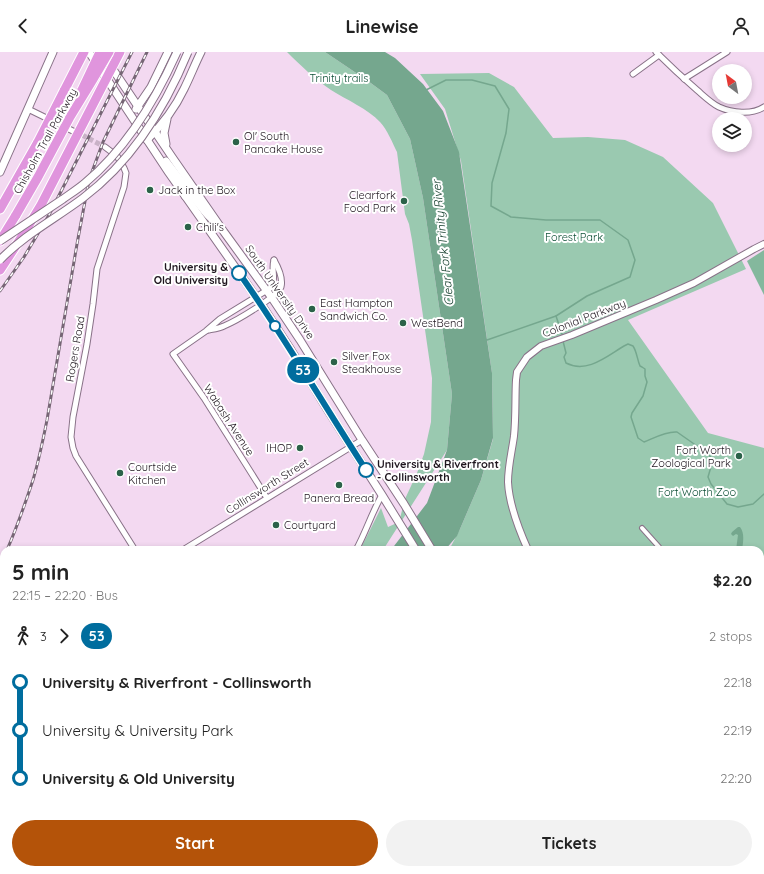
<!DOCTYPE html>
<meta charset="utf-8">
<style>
:root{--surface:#fff;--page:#f2f2f2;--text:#222;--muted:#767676;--accent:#b45309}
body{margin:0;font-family:Quicksand,sans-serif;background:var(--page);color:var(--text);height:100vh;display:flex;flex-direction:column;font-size:15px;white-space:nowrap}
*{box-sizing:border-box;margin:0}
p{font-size:13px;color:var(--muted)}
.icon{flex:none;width:22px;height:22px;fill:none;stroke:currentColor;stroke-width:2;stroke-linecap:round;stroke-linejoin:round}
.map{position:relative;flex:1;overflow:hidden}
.drawer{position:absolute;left:0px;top:494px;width:764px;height:328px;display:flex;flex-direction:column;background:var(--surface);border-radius:12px 12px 0 0;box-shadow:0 2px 6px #0003}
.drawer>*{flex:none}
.badge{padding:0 8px;border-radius:13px;font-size:14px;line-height:26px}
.needle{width:26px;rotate:328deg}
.controls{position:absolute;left:712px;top:12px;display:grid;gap:8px}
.controls a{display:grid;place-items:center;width:40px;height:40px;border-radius:50%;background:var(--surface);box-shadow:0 2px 6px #0003;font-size:20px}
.map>.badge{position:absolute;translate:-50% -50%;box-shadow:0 0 0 2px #fff}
.legs{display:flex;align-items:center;gap:6px;height:44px;padding:0 12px;font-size:13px}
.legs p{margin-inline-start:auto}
.headline{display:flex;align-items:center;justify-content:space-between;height:68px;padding:0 12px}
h1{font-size:22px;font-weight:800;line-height:30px}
.cta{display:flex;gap:8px;margin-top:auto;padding:8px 12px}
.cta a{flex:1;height:46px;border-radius:24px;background:var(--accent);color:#fff;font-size:16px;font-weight:800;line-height:46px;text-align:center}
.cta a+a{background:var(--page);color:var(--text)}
ul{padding:0 12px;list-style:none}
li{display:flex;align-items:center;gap:14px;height:48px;font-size:15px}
li i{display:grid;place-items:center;width:6px;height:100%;margin:0 5px;background:currentColor}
li i::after{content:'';width:10px;height:10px;margin:-5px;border:3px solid;border-radius:50%;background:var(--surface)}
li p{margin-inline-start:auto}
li:first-child i{background:linear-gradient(#0000 50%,currentColor 0)}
li:last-child i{background:linear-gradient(currentColor 50%,#0000 0)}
header{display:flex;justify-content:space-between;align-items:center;height:52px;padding:0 12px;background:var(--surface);font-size:18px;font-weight:800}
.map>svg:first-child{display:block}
.green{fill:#9ac9b0}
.forest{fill:#84b89d}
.water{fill:#75a78e}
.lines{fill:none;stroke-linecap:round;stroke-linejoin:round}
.stream{stroke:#75a78e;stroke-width:1.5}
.minor-tunnel{stroke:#c9b2c7;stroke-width:5;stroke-dasharray:5 2.5;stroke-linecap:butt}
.pedestrian-casing{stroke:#897288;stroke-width:6}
.minor-casing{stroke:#897288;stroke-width:7}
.tertiary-casing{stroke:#897288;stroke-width:8}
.secondary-casing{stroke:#897288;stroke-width:9}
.motorway-casing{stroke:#fff;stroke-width:11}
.pedestrian{stroke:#fff;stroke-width:4}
.minor{stroke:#fff;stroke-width:5}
.tertiary{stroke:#fff;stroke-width:6}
.secondary{stroke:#fff;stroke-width:7}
.motorway{stroke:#e095dd;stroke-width:9}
.rail-casing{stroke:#766675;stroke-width:3}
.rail{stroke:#fff;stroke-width:1.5;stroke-dasharray:4.5;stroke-linecap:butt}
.secondary-bridge-casing{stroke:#897288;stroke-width:9;stroke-linecap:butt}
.motorway-bridge-casing{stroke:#fff;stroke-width:11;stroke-linecap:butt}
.secondary-bridge{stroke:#fff;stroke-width:7}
.motorway-bridge{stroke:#e095dd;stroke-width:9}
.line-1-casing{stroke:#fff;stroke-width:9}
.line-1{stroke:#006d9e;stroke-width:6}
.poi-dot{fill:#2b6249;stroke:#fff;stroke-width:1.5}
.stop-1-dot{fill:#fff;stroke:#006d9e;stroke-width:2}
.labels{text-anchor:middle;stroke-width:4;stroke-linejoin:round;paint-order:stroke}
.park-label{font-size:11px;fill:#0b4e34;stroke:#fff}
.poi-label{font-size:11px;fill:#1f161f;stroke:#fff;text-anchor:start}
.street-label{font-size:11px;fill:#1f161f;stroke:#fff}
.stop-label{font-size:11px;font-weight:bold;fill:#1f161f;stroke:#fff;text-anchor:end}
.water-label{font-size:12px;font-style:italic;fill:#0d3826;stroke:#fff}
</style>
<header><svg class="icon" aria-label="back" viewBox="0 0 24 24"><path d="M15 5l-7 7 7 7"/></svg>Linewise<svg class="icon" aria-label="person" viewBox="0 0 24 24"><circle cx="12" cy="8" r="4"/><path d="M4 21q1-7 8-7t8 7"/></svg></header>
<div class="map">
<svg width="764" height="822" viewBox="0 0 764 822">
<rect width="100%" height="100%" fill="#f3d9f1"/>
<g class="green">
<path d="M287,0H325L368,29L387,43L410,87L423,146L452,342L447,398L383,498H360L381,456L388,475L399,470L405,447L417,421L424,402L431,370L432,326L412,188L409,172L405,162L397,100C393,92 387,77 380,70C368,57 347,48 331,38C316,28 300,13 287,0Z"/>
<polygon points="489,21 514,35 553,86 588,85 625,88 663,105 713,151 746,217 628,268 708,381 764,396 764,584 760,586 760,498 449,498 460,477 481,428 493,387 492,321 461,109 445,57 420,22"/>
<polygon points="197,818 419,818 421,822 193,822"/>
<polygon points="431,818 606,818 609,822 433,822"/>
</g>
<g class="forest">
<polygon points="764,198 764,243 747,209"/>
<polygon points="4,798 4,818 165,818 163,822 0,822 0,805"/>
</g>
<g class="water">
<polygon points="325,0 385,0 395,6 423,32 443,59 459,100 492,321 493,386 481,428 457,484 445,498 391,498 427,451 447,398 452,342 423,146 410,87 387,43 368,29"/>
<path d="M738,475H740C745,481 743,491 742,498H736L738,483L736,482L733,484L731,482L732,480Z"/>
<polygon points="161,818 198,818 194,822 156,822"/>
</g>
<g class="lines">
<g class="stream">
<polyline points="426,38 446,28 472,28 495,34 509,57 506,81 492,131 491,154 511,165 546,168 600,168 628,188 635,208 630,225 587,244 556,264"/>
<polyline points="487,288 556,264 563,285"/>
<path d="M563,289L566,301L564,305L566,311C587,322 607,304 624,294L628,292L633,294C637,300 637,307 640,314L642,315L645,317V324L647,330L643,344L632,361L631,365L638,386L644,390C654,386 666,379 677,380L707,401L713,408L708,425L711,432L727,452L738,455L753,452L764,442"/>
</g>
<polyline class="minor-tunnel" points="82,83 105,95"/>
<defs>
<g id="pedestrian">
<polyline points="642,476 659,495 660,498"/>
<polyline points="760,520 764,520"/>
</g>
<g id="minor">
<path d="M656,0C669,13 683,26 697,38C704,44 711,51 719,55C732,61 752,63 764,55"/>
<polyline points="633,22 659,3"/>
<polyline points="684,27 727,0"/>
<polyline points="28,57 79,82"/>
<polyline points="105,95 117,104 124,116 126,121 124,135 97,217 93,252 87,292 73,365 71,385 73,396 76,404 135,498"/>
<path d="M209,278C214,277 220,276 224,274C236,269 277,245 281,235C283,227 278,215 274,208"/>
<path d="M267,446L204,346L173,302L206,279L220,267L272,235C276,226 271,217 274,208"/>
<polyline points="183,498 362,388"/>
<path d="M356,498C366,480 372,460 382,443"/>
<polyline points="760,602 764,601"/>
<polyline points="760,813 764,814"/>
<polyline points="541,822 545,818"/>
</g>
<g id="tertiary">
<path d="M528,498C519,478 509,452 508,430C508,414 512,399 514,384C516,365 515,346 516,328L517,320L527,305L541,294L572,283L656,248L694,231L754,197L764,192"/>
<polyline points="425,818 427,822"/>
</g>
<g id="secondary">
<polyline points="89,0 169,121 261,252 291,298 327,357 382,443 416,498"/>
<polyline points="110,13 172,105 224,180 272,246 300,288 362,388 404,452 432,498"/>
<polyline points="136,57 151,35 168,0"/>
<path d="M147,88C162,73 175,56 184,37C190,25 195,12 201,0"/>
<polyline points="166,92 164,81 167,67"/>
<polyline points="166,109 185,134 189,136 195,137"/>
<polyline points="0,120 53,0"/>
<path d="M185,144L188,142C196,145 204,162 213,168"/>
<polyline points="611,818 614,822"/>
<polyline points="625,818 627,822"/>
</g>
<g id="motorway">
<polyline points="64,39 84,0"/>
<polyline points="0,157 38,90"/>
<polyline points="0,189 16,163"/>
<polyline points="0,218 21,186 41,153 120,0"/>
</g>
</defs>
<use href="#pedestrian" class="pedestrian-casing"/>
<use href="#minor" class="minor-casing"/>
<use href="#tertiary" class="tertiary-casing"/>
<use href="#secondary" class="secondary-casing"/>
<use href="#motorway" class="motorway-casing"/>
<use href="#pedestrian" class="pedestrian"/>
<use href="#minor" class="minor"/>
<use href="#tertiary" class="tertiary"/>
<use href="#secondary" class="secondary"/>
<use href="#motorway" class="motorway"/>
<defs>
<g id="rail">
<polyline points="0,239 24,205 49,163 132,0"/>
<path d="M7,498C17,475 25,452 33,428C39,408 43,388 47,368L77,192L89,128L103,90L147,0"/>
<polyline points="0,514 4,505"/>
</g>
</defs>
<use href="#rail" class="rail-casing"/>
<use href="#rail" class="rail"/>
<defs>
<g id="secondary-bridge">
<path d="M0,189C21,175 42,161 63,147C70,142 78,137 85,131C127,96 155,49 177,0"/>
<path d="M0,208C24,183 55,167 83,146C132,109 165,56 188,0"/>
</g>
<g id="motorway-bridge">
<polyline points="82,38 100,0"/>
<polyline points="38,90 64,39"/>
<polyline points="16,163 38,125 70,65 92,29 109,0"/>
</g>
</defs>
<use href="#secondary-bridge" class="secondary-bridge-casing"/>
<use href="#motorway-bridge" class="motorway-bridge-casing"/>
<use href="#secondary-bridge" class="secondary-bridge"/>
<use href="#motorway-bridge" class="motorway-bridge"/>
</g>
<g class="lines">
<defs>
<path id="line-1" d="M239,221C284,284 323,352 366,418"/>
</defs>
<use href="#line-1" class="line-1-casing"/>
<use href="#line-1" class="line-1"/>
</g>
<g class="poi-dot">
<circle cx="236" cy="90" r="4"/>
<circle cx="150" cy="138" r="4"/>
<circle cx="404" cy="149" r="4"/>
<circle cx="188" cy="175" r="4"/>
<circle cx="312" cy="257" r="4"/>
<circle cx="403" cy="271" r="4"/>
<circle cx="334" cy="310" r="4"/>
<circle cx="300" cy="396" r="4"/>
<circle cx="739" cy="404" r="4"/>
<circle cx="120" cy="421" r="4"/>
<circle cx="339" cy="433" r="4"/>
<circle cx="276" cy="473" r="4"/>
</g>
<g class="stop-1-dot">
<circle cx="239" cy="221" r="7"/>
<circle cx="275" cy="274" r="5"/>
<circle cx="366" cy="418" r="7"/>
</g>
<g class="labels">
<g class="park-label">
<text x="339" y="30">Trinity trails</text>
<text x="574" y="189">Forest Park</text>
<text x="697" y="444">Fort Worth Zoo</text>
</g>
<g class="poi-label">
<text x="244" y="88">Ol' South<tspan x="244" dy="13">Pancake House</tspan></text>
<text x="158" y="142">Jack in the Box</text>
<text x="396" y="147" text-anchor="end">Clearfork<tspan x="396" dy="13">Food Park</tspan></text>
<text x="196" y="179">Chili's</text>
<text x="320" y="255">East Hampton<tspan x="320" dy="13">Sandwich Co.</tspan></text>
<text x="411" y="275">WestBend</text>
<text x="342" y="308">Silver Fox<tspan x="342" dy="13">Steakhouse</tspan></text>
<text x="292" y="400" text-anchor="end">IHOP</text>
<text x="731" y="402" text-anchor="end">Fort Worth<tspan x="731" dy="13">Zoological Park</tspan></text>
<text x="128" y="419">Courtside<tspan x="128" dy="13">Kitchen</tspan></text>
<text x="339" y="450" text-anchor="middle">Panera Bread</text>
<text x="284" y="477">Courtyard</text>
</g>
<g class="street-label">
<text transform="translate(45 89) rotate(-61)" y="4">Chisholm Trail Parkway</text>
<text transform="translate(280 240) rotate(55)" y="4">South University Drive</text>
<text transform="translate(584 266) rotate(-21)" y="4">Colonial Parkway</text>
<text transform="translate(75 297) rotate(-80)" y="4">Rogers Road</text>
<text transform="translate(229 368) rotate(57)" y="4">Wabash Avenue</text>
<text transform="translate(267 434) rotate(-32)" y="4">Collinsworth Street</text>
</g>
<g class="stop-label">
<text x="228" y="219">University &amp;<tspan x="228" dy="13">Old University</tspan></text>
<text x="377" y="416" text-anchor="start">University &amp; Riverfront<tspan x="377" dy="13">- Collinsworth</tspan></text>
</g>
<g class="water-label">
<text transform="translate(443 191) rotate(-96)" y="4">Clear Fork Trinity River</text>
</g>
</g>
</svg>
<div class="controls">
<a><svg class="needle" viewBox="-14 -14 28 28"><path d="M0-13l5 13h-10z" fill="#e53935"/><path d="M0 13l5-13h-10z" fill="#767676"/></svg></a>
<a><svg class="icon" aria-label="layers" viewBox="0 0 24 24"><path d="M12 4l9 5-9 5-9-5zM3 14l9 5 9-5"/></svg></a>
</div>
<b class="badge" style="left:303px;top:318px;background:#006d9e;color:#fff">53</b>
<section class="drawer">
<div class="headline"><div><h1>5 min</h1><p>22:15 – 22:20 · Bus</p></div><b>$2.20</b></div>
<div class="legs"><svg class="icon" aria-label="walk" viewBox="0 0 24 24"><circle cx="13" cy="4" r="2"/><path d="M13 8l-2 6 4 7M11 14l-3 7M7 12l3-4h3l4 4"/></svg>3<svg class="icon" aria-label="forward" viewBox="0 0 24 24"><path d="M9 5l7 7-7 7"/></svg><b class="badge" style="background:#006d9e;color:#fff">53</b><p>2 stops</p></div>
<ul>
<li><i style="color:#006d9e"></i><b>University &amp; Riverfront - Collinsworth</b><p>22:18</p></li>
<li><i style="color:#006d9e"></i><span>University &amp; University Park</span><p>22:19</p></li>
<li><i style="color:#006d9e"></i><b>University &amp; Old University</b><p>22:20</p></li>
</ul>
<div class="cta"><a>Start</a><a>Tickets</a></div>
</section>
</div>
